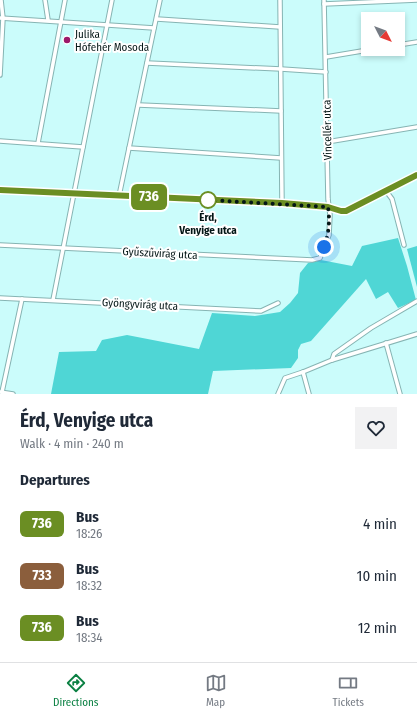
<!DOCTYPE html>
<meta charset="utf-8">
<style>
:root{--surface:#fff;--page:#f2f2f3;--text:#1f2937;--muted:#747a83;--line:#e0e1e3;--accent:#0b8043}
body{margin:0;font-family:"Fira Sans Condensed",sans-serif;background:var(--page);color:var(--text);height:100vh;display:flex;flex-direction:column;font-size:15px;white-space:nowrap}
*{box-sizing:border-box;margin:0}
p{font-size:13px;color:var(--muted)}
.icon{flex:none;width:22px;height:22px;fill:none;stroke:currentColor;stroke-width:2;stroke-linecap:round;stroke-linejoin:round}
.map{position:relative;height:394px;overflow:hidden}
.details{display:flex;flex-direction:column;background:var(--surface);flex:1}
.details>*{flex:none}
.badge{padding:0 8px;border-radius:6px;font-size:14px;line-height:26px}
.needle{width:26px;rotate:132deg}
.tools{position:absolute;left:361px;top:12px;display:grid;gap:8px}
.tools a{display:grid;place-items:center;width:44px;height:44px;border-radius:0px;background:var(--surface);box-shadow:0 2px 6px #0003;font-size:20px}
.you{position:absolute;width:20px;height:20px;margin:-10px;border:3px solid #fff;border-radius:50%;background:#1a73e8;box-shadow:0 0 0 6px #1a73e833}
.map>.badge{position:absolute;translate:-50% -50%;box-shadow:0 0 0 2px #fff}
h2{padding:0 20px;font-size:15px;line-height:36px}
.round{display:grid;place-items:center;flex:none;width:42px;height:42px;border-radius:0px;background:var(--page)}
.headline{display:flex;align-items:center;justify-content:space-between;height:68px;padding:0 20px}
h1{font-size:19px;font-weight:700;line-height:30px}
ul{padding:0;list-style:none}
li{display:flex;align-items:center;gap:12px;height:52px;padding:0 20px}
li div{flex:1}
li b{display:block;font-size:15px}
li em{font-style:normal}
li .badge{min-width:44px;font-weight:700;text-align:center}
.tab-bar{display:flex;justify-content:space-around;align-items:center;height:56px;border-top:1px solid var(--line);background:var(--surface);font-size:11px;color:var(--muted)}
.tab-bar a{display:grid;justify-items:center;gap:2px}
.tab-bar .current{color:var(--accent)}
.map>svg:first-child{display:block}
.forest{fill:#4fd6d5}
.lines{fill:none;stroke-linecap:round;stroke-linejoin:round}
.minor-casing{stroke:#86b4b3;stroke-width:5.5}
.tertiary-casing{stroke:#86b4b3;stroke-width:6}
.minor{stroke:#fff;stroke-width:3.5}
.tertiary{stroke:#fff;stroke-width:4.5}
.line-casing{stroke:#fff;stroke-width:9}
.line{stroke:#6b8e23;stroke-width:6}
.walk{stroke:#041616;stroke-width:4;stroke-dasharray:0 7.2}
.poi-dot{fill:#9c186a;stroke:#fff;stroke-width:1.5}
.stop-dot{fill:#fff;stroke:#6b8e23;stroke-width:2}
.labels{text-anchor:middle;stroke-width:4;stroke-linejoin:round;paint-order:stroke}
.poi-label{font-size:11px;fill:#041616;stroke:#fff;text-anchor:start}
.street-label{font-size:11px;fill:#041616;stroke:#fff}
.stop-label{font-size:11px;font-weight:bold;fill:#041616;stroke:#fff}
</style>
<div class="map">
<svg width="417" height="394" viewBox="0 0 417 394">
<rect width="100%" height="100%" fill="#cbfcfb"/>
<g class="forest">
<polygon points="398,238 407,266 416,300 398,308 388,292 376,299 366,279 311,341 301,344 298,350 298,358 291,368 213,371 208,394 51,394 59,352 96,351 102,340 127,335 199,349 212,313 255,316 280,312 290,303 298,293 300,273 308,263 321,260 352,266 362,246"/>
<polygon points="417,246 417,287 407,249"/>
</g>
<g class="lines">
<defs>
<g id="minor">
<polyline points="45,0 48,20"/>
<polyline points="280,0 282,203"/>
<polyline points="324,4 417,0"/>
<polyline points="0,18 154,28"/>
<polyline points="157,19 280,27"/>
<polyline points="398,45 417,42"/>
<polyline points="326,57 374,49"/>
<polyline points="147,63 281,69 326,72"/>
<polyline points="0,75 3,18 1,0"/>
<polyline points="139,105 281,111"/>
<polyline points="0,141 83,147"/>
<polyline points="327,142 417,127"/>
<polyline points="38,143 65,0"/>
<polyline points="129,148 281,158"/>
<polyline points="386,191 392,199 404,245"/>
<polyline points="119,196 160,0"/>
<polyline points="0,245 312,260 320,258 329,235 330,215 328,199 324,0"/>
<polyline points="0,298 261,311 278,303"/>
<polyline points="53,300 112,0"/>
<polyline points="386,343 400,394"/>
<polyline points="332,360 334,354 371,328 417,301"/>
<polyline points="303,372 309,394"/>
<polyline points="0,392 13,394"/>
<polyline points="2,392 22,299"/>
<polyline points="278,394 285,378 303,372 332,360 417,334"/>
</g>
<polyline id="tertiary" points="0,190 282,203 328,207 341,211 347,211 417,175"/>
</defs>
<use href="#minor" class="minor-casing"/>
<use href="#tertiary" class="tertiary-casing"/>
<use href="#minor" class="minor"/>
<use href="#tertiary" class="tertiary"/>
</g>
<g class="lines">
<defs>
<polyline id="line" points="0,190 282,203 328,207 341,211 346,211 417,175"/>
</defs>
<use href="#line" class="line-casing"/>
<use href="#line" class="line"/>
<path class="walk" d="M208,200L328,207C330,221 329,233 324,247"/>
</g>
<circle class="poi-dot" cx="67" cy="40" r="4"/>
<circle class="stop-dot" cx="208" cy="200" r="8"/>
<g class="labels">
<g class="poi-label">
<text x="75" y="38">Julika<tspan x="75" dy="13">Hófehér Mosoda</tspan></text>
</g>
<g class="street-label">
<text transform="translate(327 130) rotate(-91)" y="4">Vincellér utca</text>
<text transform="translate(160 253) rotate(3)" y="4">Gyűszűvirág utca</text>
<text transform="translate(140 304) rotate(3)" y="4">Gyöngyvirág utca</text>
</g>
<g class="stop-label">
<text x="208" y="221">Érd,<tspan x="208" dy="13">Venyige utca</tspan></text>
</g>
</g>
</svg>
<div class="tools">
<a><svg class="needle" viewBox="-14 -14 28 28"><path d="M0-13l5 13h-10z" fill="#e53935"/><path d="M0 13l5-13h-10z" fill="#747a83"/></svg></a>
</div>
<div class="you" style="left:324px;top:247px"></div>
<b class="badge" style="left:149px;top:197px;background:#6b8e23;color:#fff">736</b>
</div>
<section class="details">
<div class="headline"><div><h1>Érd, Venyige utca</h1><p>Walk · 4 min · 240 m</p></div><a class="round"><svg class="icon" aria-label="heart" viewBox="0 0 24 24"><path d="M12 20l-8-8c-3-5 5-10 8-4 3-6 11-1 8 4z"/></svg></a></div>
<h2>Departures</h2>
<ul>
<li><span class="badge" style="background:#6b8e23;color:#fff">736</span><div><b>Bus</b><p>18:26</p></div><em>4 min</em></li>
<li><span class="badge" style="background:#8b5e3c;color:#fff">733</span><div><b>Bus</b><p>18:32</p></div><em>10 min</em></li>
<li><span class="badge" style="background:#6b8e23;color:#fff">736</span><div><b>Bus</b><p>18:34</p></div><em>12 min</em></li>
</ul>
</section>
<nav class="tab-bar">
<a class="current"><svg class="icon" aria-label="directions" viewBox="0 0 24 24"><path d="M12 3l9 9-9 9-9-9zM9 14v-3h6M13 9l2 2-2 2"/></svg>Directions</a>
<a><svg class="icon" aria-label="map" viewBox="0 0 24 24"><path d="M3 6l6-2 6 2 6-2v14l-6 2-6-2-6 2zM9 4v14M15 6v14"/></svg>Map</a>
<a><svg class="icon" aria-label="tickets" viewBox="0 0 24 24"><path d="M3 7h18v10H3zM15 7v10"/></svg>Tickets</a>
</nav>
